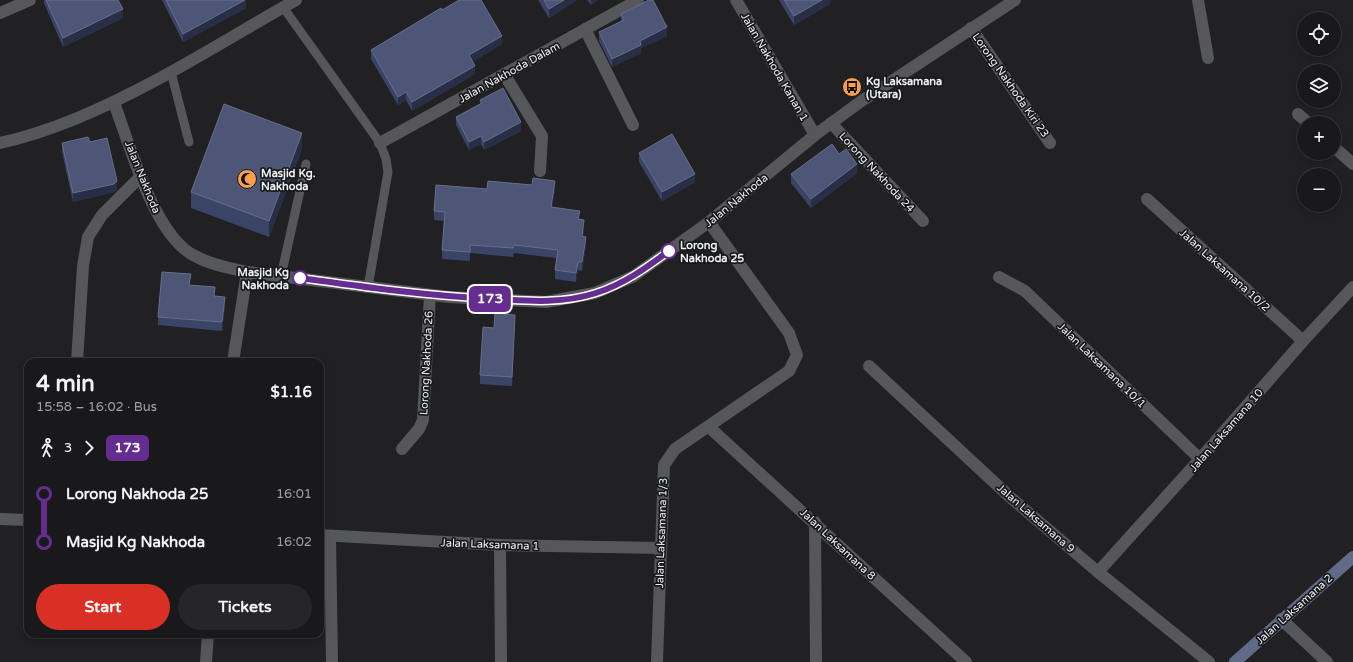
<!DOCTYPE html>
<meta charset="utf-8">
<style>
:root{--surface:#19191b;--page:#262628;--text:#f1f3f6;--muted:#9fa0a3;--line:#37383a;--accent:#d93025}
body{margin:0;font-family:"Varela Round",sans-serif;background:var(--page);color:var(--text);height:100vh;display:flex;flex-direction:column;font-size:15px;white-space:nowrap}
*{box-sizing:border-box;margin:0}
p{font-size:13px;color:var(--muted)}
.icon{flex:none;width:22px;height:22px;fill:none;stroke:currentColor;stroke-width:2;stroke-linecap:round;stroke-linejoin:round}
.map{position:relative;flex:1;overflow:hidden}
.sheet{position:absolute;left:24px;top:358px;width:300px;height:280px;display:flex;flex-direction:column;background:var(--surface);border-radius:12px;box-shadow:0 2px 6px #0003,0 0 0 1px var(--line)}
.sheet>*{flex:none}
.badge{padding:0 8px;border-radius:6px;font-size:14px;line-height:26px}
.buttons{position:absolute;left:1297px;top:12px;display:grid;gap:8px}
.buttons a{display:grid;place-items:center;width:44px;height:44px;border-radius:50%;background:var(--surface);box-shadow:0 2px 6px #0003,0 0 0 1px var(--line);font-size:20px}
.map>.badge{position:absolute;translate:-50% -50%;box-shadow:0 0 0 2px #fff}
.legs{display:flex;align-items:center;gap:6px;height:44px;padding:0 12px;font-size:13px}
.legs p{margin-inline-start:auto}
.headline{display:flex;align-items:center;justify-content:space-between;height:68px;padding:0 12px}
h1{font-size:22px;font-weight:700;line-height:30px}
.button{display:flex;gap:8px;margin-top:auto;padding:8px 12px}
.button a{flex:1;height:46px;border-radius:24px;background:var(--accent);color:#fff;font-size:16px;font-weight:700;line-height:46px;text-align:center}
.button a+a{background:var(--page);color:var(--text)}
ul{padding:0 12px;list-style:none}
li{display:flex;align-items:center;gap:14px;height:48px;font-size:15px}
li i{display:grid;place-items:center;width:6px;height:100%;margin:0 5px;background:currentColor}
li i::after{content:'';width:10px;height:10px;margin:-5px;border:3px solid;border-radius:50%;background:var(--surface)}
li p{margin-inline-start:auto}
li:first-child i{background:linear-gradient(#0000 50%,currentColor 0)}
li:last-child i{background:linear-gradient(currentColor 50%,#0000 0)}
.map>svg:first-child{display:block}
.lines{fill:none;stroke-linecap:round;stroke-linejoin:round}
.lane{stroke:#56575a;stroke-width:9}
.street{stroke:#56575a;stroke-width:12}
.secondary{stroke:#616a86;stroke-width:12}
.wall{fill:#3a4467}
.shaded-wall{fill:#282e46}
.building{fill:#4d5676;stroke:#666e89}
.line-1-casing{stroke:#fff;stroke-width:9}
.line-1{stroke:#662d91;stroke-width:6}
.stop-1-dot{fill:#fff;stroke:#662d91;stroke-width:2}
.labels{text-anchor:middle;stroke-width:3.5;stroke-linejoin:round;paint-order:stroke}
.street-label{font-size:11px;fill:#eeeff1;stroke:#17181a}
.poi-label{font-size:11px;font-weight:bold;fill:#eeeff1;stroke:#17181a;text-anchor:start}
.stop-label{font-size:11px;font-weight:bold;fill:#eeeff1;stroke:#17181a;text-anchor:start}
</style>
<div class="map">
<svg width="1353" height="662" viewBox="0 0 1353 662">
<rect width="100%" height="100%" fill="#212124"/>
<g class="lines">
<g class="lane">
<polyline points="283,7 380,143 386,159 388,172 368,287"/>
<polyline points="171,72 189,142"/>
<polyline points="281,276 306,164"/>
</g>
<g class="street">
<polyline points="736,0 815,135"/>
<polyline points="1198,0 1208,58"/>
<polyline points="0,13 30,0"/>
<polyline points="971,28 1050,143"/>
<polyline points="585,29 633,125"/>
<polyline points="504,74 542,136 540,171"/>
<path d="M114,103C130,145 154,236 195,256C211,265 230,268 247,272L449,297L546,302L595,293L634,276L709,222L815,135L860,102L1015,0"/>
<polyline points="1298,114 1308,123"/>
<polyline points="831,123 923,221"/>
<path d="M0,143C28,137 48,130 75,119C153,87 223,41 296,0"/>
<polyline points="380,143 638,0"/>
<polyline points="1334,147 1353,164"/>
<polyline points="1147,199 1303,341"/>
<polyline points="999,277 1025,291 1200,459"/>
<polyline points="77,362 83,266 88,237 102,215 141,176"/>
<polyline points="233,362 247,272"/>
<polyline points="869,366 1010,497 1098,572 1209,662"/>
<polyline points="709,427 966,662"/>
<polyline points="402,449 419,429 423,420 430,295"/>
<polyline points="0,519 28,520"/>
<polyline points="815,522 816,662"/>
<polyline points="320,535 500,545 660,548"/>
<polyline points="330,536 332,662"/>
<polyline points="500,545 501,662"/>
<polyline points="1098,572 1200,459 1303,341 1353,287"/>
<polyline points="1281,619 1327,662"/>
<polyline points="206,662 208,634"/>
<polyline points="657,662 664,465 675,449 789,371 797,355 789,333 709,222"/>
</g>
<polyline class="secondary" points="1235,662 1353,557"/>
</g>
<g class="wall">
<polygon points="44,0 118,0 123,18 63,47 44,3"/>
<polygon points="162,0 246,0 246,8 183,42"/>
<polygon points="538,0 577,0 549,18"/>
<polygon points="587,0 598,0 591,5"/>
<polygon points="779,0 830,0 830,4 794,25"/>
<polygon points="442,10 502,44 472,62 475,74 412,111 406,100 398,105 371,59 371,50"/>
<polygon points="621,14 667,36 641,48 641,53 612,67 599,41 599,32 621,22"/>
<polygon points="480,100 521,131 484,150 481,144 469,150 456,125 456,117 480,104"/>
<polygon points="90,142 117,189 114,192 73,202 62,152 62,143"/>
<polygon points="302,149 269,237 191,208 191,192"/>
<polygon points="639,153 695,182 662,201 639,162"/>
<polygon points="839,154 857,173 811,208 791,183 791,174"/>
<polygon points="487,189 555,189 552,207 580,219 584,229 583,236 586,245 582,271 578,270 576,282 555,279 555,270 556,258 514,253 513,257 470,253 470,261 442,259 442,250 444,221 434,220 434,211"/>
<polygon points="190,285 215,296 225,305 222,331 158,325 158,317"/>
<polygon points="515,323 512,386 480,384 480,375 494,328"/>
</g>
<g class="shaded-wall">
<polygon points="245,0 246,0 246,8 183,42 183,34"/>
<polygon points="564,0 577,0 549,18 549,9"/>
<polygon points="591,0 598,0 591,5"/>
<polygon points="822,0 830,0 830,4 794,25 794,16"/>
<polygon points="123,9 123,18 63,47 63,38"/>
<polygon points="667,27 667,36 641,48 641,53 612,67 612,59 640,41"/>
<polygon points="502,36 502,44 469,64 469,55"/>
<polygon points="475,66 475,74 412,111 412,102"/>
<polygon points="406,92 406,100 398,105 398,97"/>
<polygon points="521,122 521,131 484,150 484,142"/>
<polygon points="302,133 302,149 269,237 269,221"/>
<polygon points="481,136 481,144 469,150 469,142"/>
<polygon points="857,164 857,173 811,208 811,199"/>
<polygon points="695,174 695,182 662,201 662,192"/>
<polygon points="117,181 117,189 114,192 73,202 73,193"/>
<polygon points="555,181 555,189 551,215 551,207"/>
<polygon points="584,220 584,229 582,245 582,236"/>
<polygon points="586,237 586,245 582,271 582,262"/>
<polygon points="578,262 578,270 576,282 576,273"/>
<polygon points="225,297 225,305 222,331 222,322"/>
<polygon points="515,315 515,323 512,386 512,377"/>
</g>
<g class="building">
<polygon points="46,0 118,0 123,9 63,38"/>
<polygon points="166,0 245,0 183,34"/>
<polygon points="459,0 481,0 502,36 469,55 475,66 412,102 406,92 398,97 371,50 441,8 442,10"/>
<polygon points="544,0 564,0 549,9"/>
<polygon points="649,0 653,0 667,27 640,41 641,45 612,59 599,32 624,20 621,14"/>
<polygon points="784,0 822,0 794,16"/>
<polygon points="503,88 521,122 484,142 481,136 469,142 456,117 482,103 480,100"/>
<polygon points="224,104 302,133 269,221 191,192"/>
<polygon points="672,134 695,174 662,192 639,153"/>
<polygon points="88,137 90,142 107,138 117,181 114,184 73,193 62,143"/>
<polygon points="832,144 839,154 846,149 857,164 811,199 791,174"/>
<polygon points="533,178 555,181 551,207 580,211 578,219 584,220 582,236 586,237 582,262 578,262 576,273 555,270 558,250 514,245 513,248 470,245 470,252 442,250 445,212 434,211 436,185 487,189 488,181 532,185"/>
<polygon points="162,272 191,274 189,285 215,287 214,296 225,297 222,322 158,317"/>
<polygon points="495,313 515,315 512,377 480,375 483,327 494,328"/>
</g>
<g class="lines">
<defs>
<path id="line-1" d="M300,278C364,287 429,296 494,299C528,301 562,304 596,293C624,284 646,268 669,251"/>
</defs>
<use href="#line-1" class="line-1-casing"/>
<use href="#line-1" class="line-1"/>
</g>
<defs>
<symbol id="bus-disc" viewBox="-11 -11 22 22"><circle r="9.5" fill="#f99f4d" stroke="#17181a"/><path d="M-5-6H5V4H4V6H2V4H-2V6H-4V4H-5ZM-3.5-4V0h7V-4ZM-3.5 1.2v1.5H-2V1.2ZM2 1.2v1.5H3.5V1.2Z" fill="#111"/></symbol>
<symbol id="mosque-disc" viewBox="-11 -11 22 22"><circle r="9.5" fill="#f99f4d" stroke="#17181a"/><path d="M3.5-4.9A6 6 0 1 0 3.5 4.9A5 5 0 1 1 3.5-4.9Z" fill="#111"/></symbol>
</defs>
<g fill-rule="evenodd">
<use href="#bus-disc" x="841" y="76" width="22" height="22"/>
<use href="#mosque-disc" x="236" y="168" width="22" height="22"/>
</g>
<g class="stop-1-dot">
<circle cx="669" cy="251" r="7"/>
<circle cx="300" cy="278" r="7"/>
</g>
<g class="labels">
<g class="street-label">
<text transform="translate(775 67) rotate(60)" y="4">Jalan Nakhoda Kanan 1</text>
<text transform="translate(509 72) rotate(-29)" y="4">Jalan Nakhoda Dalam</text>
<text transform="translate(1011 85) rotate(55)" y="4">Lorong Nakhoda Kiri 23</text>
<text transform="translate(877 172) rotate(47)" y="4">Lorong Nakhoda 24</text>
<text transform="translate(143 177) rotate(68)" y="4">Jalan Nakhoda</text>
<text transform="translate(736 200) rotate(-39)" y="4">Jalan Nakhoda</text>
<text transform="translate(1225 270) rotate(42)" y="4">Jalan Laksamana 10/2</text>
<text transform="translate(426 363) rotate(-87)" y="4">Lorong Nakhoda 26</text>
<text transform="translate(1102 365) rotate(44)" y="4">Jalan Laksamana 10/1</text>
<text transform="translate(1226 430) rotate(-49)" y="4">Jalan Laksamana 10</text>
<text transform="translate(1036 518) rotate(41)" y="4">Jalan Laksamana 9</text>
<text transform="translate(661 533) rotate(-88)" y="4">Jalan Laksamana 1/3</text>
<text transform="translate(490 544) rotate(2)" y="4">Jalan Laksamana 1</text>
<text transform="translate(838 544) rotate(43)" y="4">Jalan Laksamana 8</text>
<text transform="translate(1294 609) rotate(-42)" y="4">Jalan Laksamana 2</text>
</g>
<g class="poi-label">
<text x="866" y="85">Kg Laksamana<tspan x="866" dy="13">(Utara)</tspan></text>
<text x="261" y="177">Masjid Kg.<tspan x="261" dy="13">Nakhoda</tspan></text>
</g>
<g class="stop-label">
<text x="680" y="249">Lorong<tspan x="680" dy="13">Nakhoda 25</tspan></text>
<text x="289" y="276" text-anchor="end">Masjid Kg<tspan x="289" dy="13">Nakhoda</tspan></text>
</g>
</g>
</svg>
<div class="buttons">
<a><svg class="icon" aria-label="locate" viewBox="0 0 24 24"><circle cx="12" cy="12" r="6"/><path d="M12 2v4M12 18v4M2 12h4M18 12h4"/></svg></a>
<a><svg class="icon" aria-label="layers" viewBox="0 0 24 24"><path d="M12 4l9 5-9 5-9-5zM3 14l9 5 9-5"/></svg></a>
<a>+</a>
<a>−</a>
</div>
<b class="badge" style="left:490px;top:299px;background:#662d91;color:#fff">173</b>
<section class="sheet">
<div class="headline"><div><h1>4 min</h1><p>15:58 – 16:02 · Bus</p></div><b>$1.16</b></div>
<div class="legs"><svg class="icon" aria-label="walk" viewBox="0 0 24 24"><circle cx="13" cy="4" r="2"/><path d="M13 8l-2 6 4 7M11 14l-3 7M7 12l3-4h3l4 4"/></svg>3<svg class="icon" aria-label="forward" viewBox="0 0 24 24"><path d="M9 5l7 7-7 7"/></svg><b class="badge" style="background:#662d91;color:#fff">173</b></div>
<ul>
<li><i style="color:#662d91"></i><b>Lorong Nakhoda 25</b><p>16:01</p></li>
<li><i style="color:#662d91"></i><b>Masjid Kg Nakhoda</b><p>16:02</p></li>
</ul>
<div class="button"><a>Start</a><a>Tickets</a></div>
</section>
</div>
